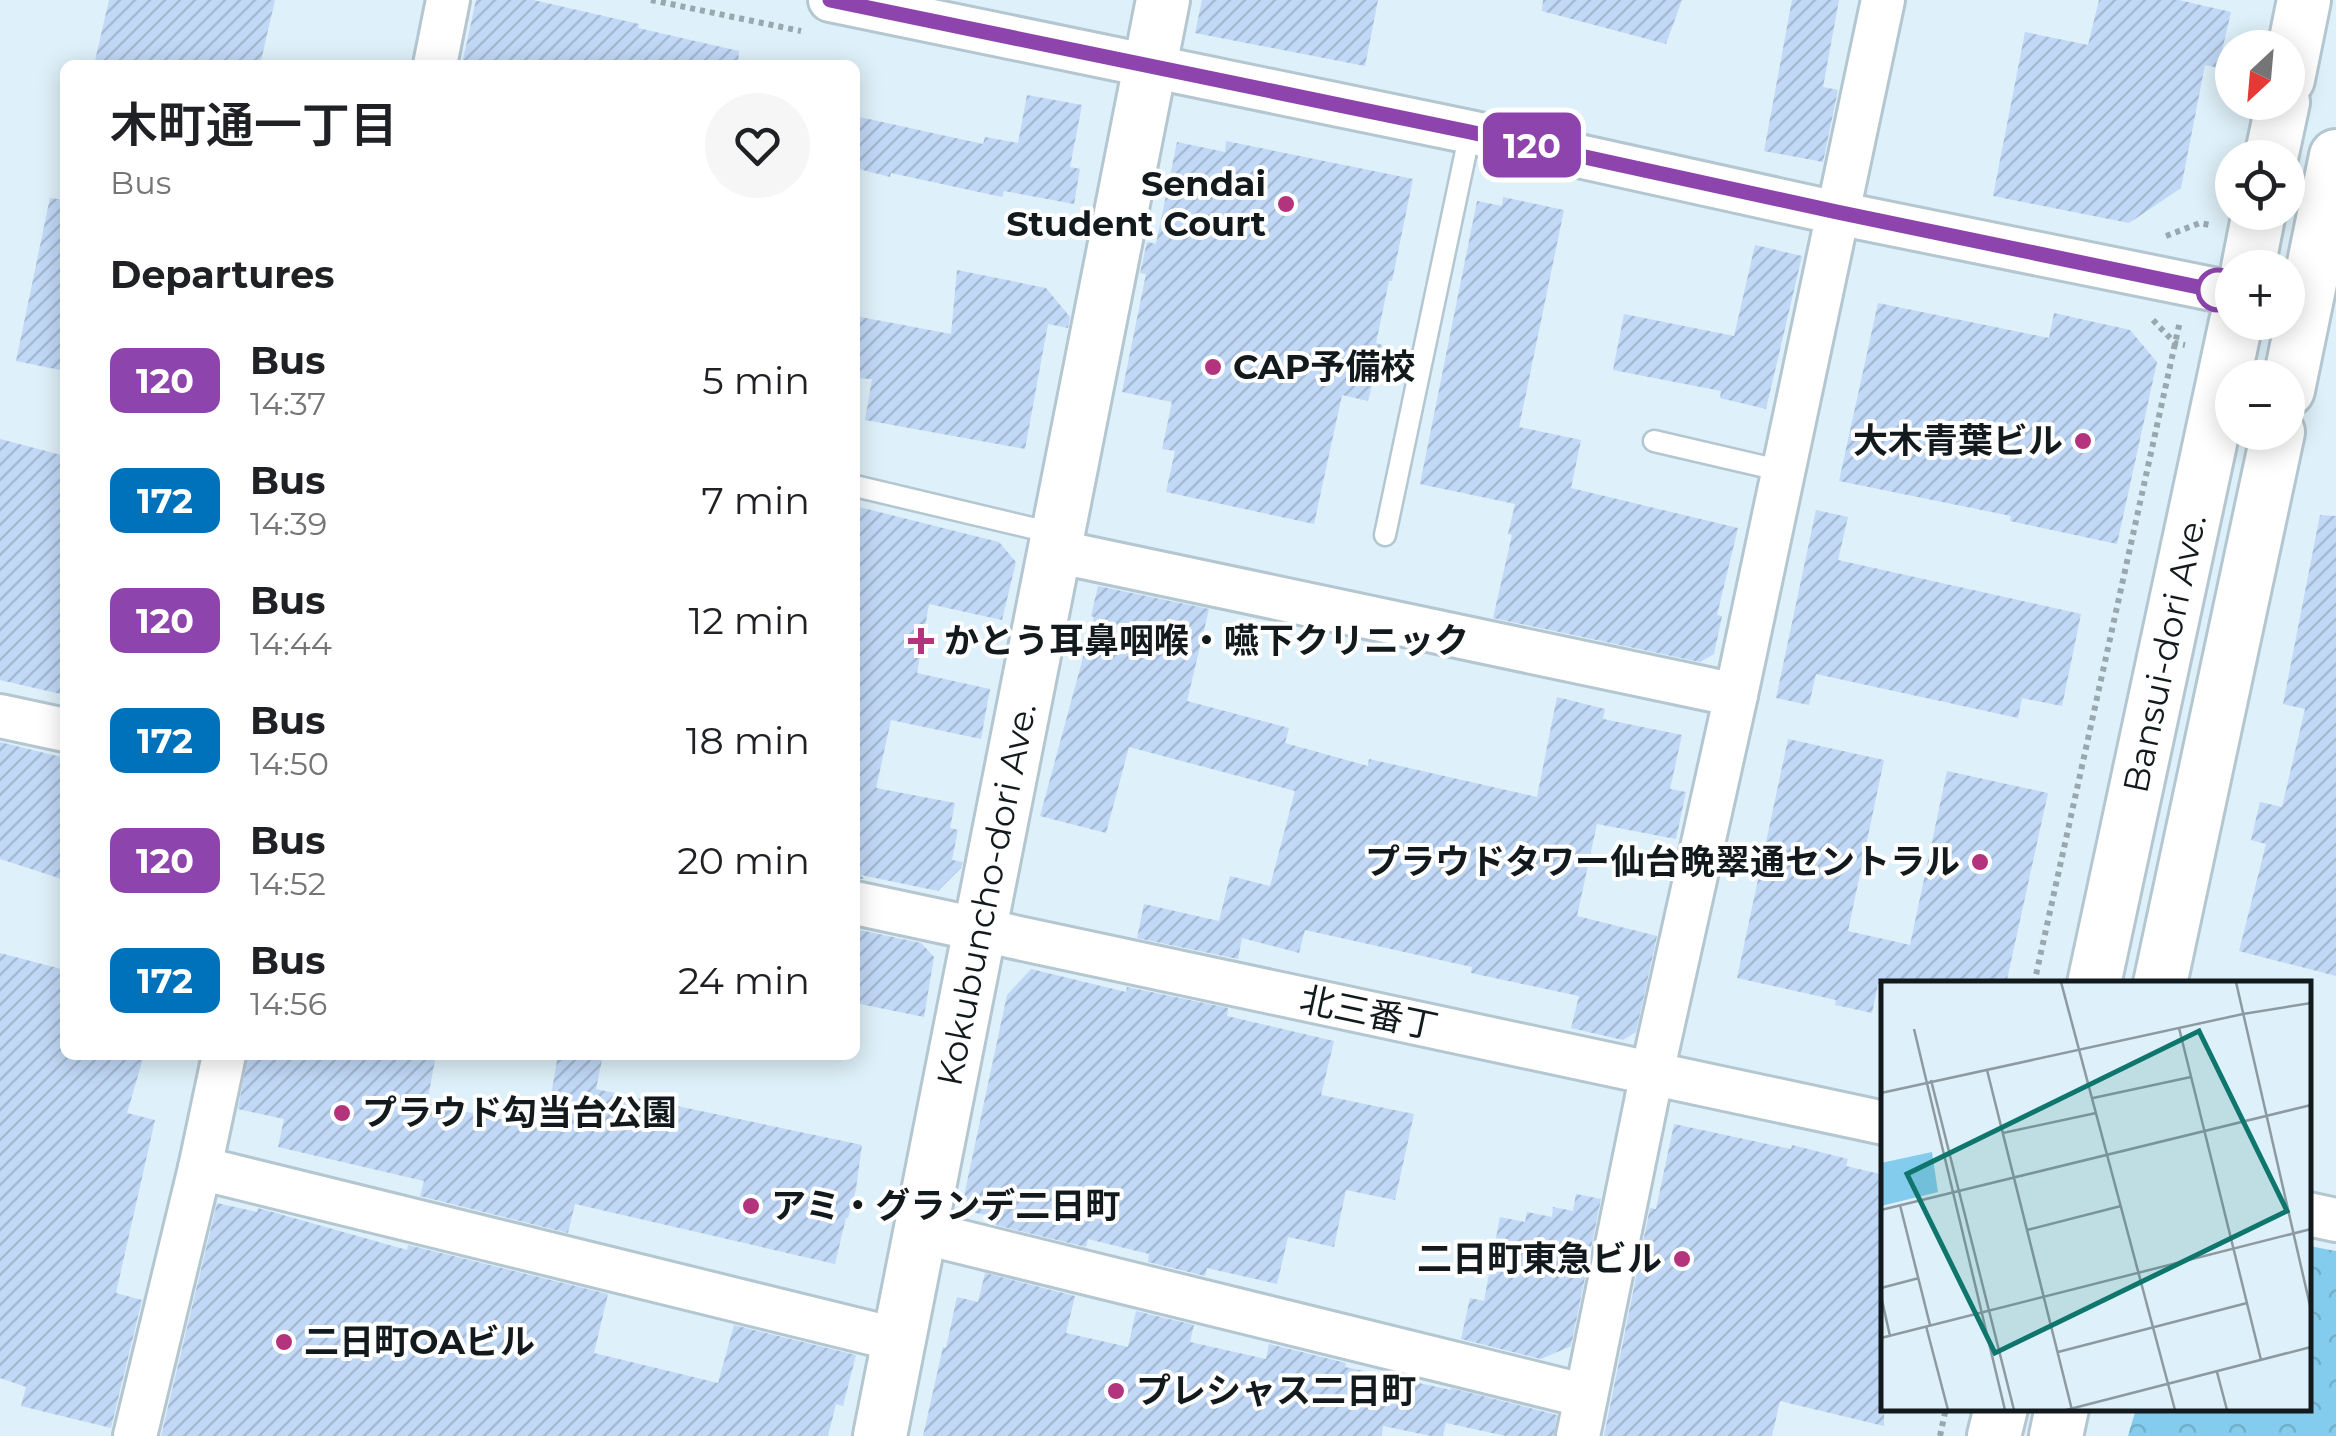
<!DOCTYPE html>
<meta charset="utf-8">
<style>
:root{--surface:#fff;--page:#f6f6f6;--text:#202124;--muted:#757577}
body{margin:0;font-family:Montserrat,"Noto Sans JP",sans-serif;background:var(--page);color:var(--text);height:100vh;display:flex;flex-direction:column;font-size:38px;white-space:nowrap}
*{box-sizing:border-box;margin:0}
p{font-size:32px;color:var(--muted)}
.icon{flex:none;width:55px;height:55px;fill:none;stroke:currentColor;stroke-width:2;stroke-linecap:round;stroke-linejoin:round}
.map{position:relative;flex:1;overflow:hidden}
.side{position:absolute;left:60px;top:60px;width:800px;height:1000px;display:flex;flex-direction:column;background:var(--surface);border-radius:15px;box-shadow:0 5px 25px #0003}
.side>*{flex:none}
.badge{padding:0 20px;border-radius:15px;font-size:35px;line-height:65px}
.needle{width:65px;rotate:206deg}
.fabs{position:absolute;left:2215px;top:30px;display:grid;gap:20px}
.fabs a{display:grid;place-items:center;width:90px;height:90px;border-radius:50%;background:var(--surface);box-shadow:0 5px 25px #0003;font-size:50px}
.map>.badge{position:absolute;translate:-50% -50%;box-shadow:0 0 0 5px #fff}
h2{padding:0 50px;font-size:38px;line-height:90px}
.round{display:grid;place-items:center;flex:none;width:105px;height:105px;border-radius:52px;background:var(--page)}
.headline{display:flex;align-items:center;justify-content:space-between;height:170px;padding:0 50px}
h1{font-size:48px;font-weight:600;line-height:75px}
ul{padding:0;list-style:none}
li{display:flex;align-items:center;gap:30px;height:120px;padding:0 50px}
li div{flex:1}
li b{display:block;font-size:38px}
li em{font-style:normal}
li .badge{min-width:110px;font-weight:700;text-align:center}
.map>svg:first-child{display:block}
.park{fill:url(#park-crowns)}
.building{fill:url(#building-hatch)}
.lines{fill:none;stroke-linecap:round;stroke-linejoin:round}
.service-casing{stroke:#b4c6cf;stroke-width:25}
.minor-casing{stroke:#b4c6cf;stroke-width:48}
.tertiary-casing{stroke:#b4c6cf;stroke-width:58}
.path{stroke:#99a8af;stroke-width:6;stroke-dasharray:5 5;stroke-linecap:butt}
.service{stroke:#fff;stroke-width:20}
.minor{stroke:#fff;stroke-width:42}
.tertiary{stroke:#fff;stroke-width:52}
.line-casing{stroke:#fff;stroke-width:22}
.line{stroke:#8e44ad;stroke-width:15}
.poi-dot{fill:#b4337d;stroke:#fff;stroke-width:4}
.stop-dot{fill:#fff;stroke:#8e44ad;stroke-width:5}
.labels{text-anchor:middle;stroke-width:8;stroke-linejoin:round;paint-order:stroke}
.poi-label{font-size:35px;font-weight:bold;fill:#131a1d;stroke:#fff;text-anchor:start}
.street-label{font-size:35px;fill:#131a1d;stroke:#fff}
.inset-road{fill:none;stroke:#8d9aa1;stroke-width:2.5}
.view{fill:#0f766e;fill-opacity:0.15;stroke:#0f766e;stroke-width:5}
.inset-edge{fill:none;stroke:#131a1d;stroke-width:5}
</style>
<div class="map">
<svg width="2336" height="1436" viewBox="0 0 2336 1436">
<defs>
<pattern id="park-crowns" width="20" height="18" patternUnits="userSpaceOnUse" patternTransform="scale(2.5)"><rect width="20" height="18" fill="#84cced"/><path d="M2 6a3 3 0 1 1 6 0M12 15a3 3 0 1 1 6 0" fill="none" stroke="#71afcb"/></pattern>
<pattern id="building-hatch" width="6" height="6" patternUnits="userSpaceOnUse" patternTransform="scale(2.5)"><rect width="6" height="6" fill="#c1d9f7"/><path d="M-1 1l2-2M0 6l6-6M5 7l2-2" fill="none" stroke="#a5bad3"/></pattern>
</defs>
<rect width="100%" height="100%" fill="#def0f9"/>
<polygon class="park" points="2309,1246 2336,1251 2336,1436 2128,1436 2136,1409 2308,1408"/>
<g class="building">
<polygon points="109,0 275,0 260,65 94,65"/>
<polygon points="476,0 533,0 639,24 638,28 739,51 738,65 462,65"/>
<polygon points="1202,0 1378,0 1365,66 1195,33"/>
<polygon points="1543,0 1682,0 1666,44 1542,11"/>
<polygon points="1792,0 1839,0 1823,87 1838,90 1823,162 1764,151"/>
<polygon points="2099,0 2179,0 2231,12 2218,68 2205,65 2181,188 2129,223 1993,196 2025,32 2088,45"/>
<polygon points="1027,95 1082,105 1070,167 1080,169 1074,204 1004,191 1002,197 891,173 890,177 855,168 855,116 983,144 985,137 1018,143"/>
<polygon points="1226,141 1413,179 1392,281 1389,281 1376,343 1382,345 1368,401 1342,395 1314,524 1166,492 1175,451 1162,449 1172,402 1122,392 1146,274 1140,273 1147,242 1156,244 1177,142 1225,152"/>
<polygon points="1503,197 1564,210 1519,427 1581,440 1571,488 1738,528 1717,615 1722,616 1714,654 1700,662 1493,618 1512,535 1508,534 1515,504 1420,484 1477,201 1502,206"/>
<polygon points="50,198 65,200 65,371 16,361"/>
<polygon points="1755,245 1802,256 1766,409 1720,398 1721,391 1613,370 1624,314 1734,336"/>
<polygon points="957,270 1046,288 1070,317 1068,328 1048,324 1025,449 865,420 872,379 855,378 855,316 951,334"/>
<polygon points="1878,303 2049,338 2054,313 2130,330 2157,362 2117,544 2010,521 2011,516 1839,481"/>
<polygon points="0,439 65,456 65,695 0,680"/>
<polygon points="855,506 999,542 1016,562 1002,620 929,604 917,673 990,689 981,739 891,720 876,788 955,803 950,828 958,830 952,860 963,862 961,868 938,891 861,875 864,879 855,879"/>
<polygon points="1816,510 1848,517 1838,560 2081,614 2062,706 2022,698 2018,718 1816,674 1809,705 1776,698"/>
<polygon points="2320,515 2336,516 2336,976 2239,951 2266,844 2251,840 2260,802 2282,807 2305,709 2283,704"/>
<polygon points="1098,586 1209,609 1187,701 1289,728 1285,743 1368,766 1369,759 1537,797 1557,697 1605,709 1603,719 1682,735 1670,789 1686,792 1676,839 1597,824 1577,916 1657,936 1636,1032 1623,1040 1571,1028 1579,996 1471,973 1472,967 1305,930 1299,953 1242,938 1238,959 1137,938 1144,904 1219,921 1230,876 1270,886 1295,791 1129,747 1106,833 1040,816 1094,617 1091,616"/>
<polygon points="1788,739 1884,760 1848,931 1910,945 1947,771 2048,793 2006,984 1878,984 1872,1013 1835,1005 1836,1000 1737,978"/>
<polygon points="0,742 65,758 65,880 0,859"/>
<polygon points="855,929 921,943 934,957 924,1017 855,1003"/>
<polygon points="0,953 65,970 65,1055 144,1055 127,1113 155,1120 116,1293 142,1300 111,1428 21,1406 26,1387 0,1378"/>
<polygon points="1031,969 1126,992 1127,987 1228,1008 1227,1016 1334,1041 1321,1095 1414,1114 1395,1200 1346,1190 1334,1247 1288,1237 1277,1284 1207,1268 1205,1276 1148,1262 1149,1254 1088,1239 1086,1247 996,1225 998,1218 972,1212 964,1196 1007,995"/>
<polygon points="248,1055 436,1055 427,1103 545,1129 558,1055 603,1055 596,1089 862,1145 856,1189 848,1218 846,1218 835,1264 575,1204 568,1233 420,1196 424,1181 278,1147 284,1119 238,1109"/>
<polygon points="1674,1124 1791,1149 1792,1145 1848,1159 1846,1166 1884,1175 1884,1426 1780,1401 1772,1436 1604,1436 1650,1208 1656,1209"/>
<polygon points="1576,1194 1601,1199 1571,1346 1541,1359 1461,1339 1470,1298 1484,1301 1500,1217 1525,1222 1527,1212 1552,1217 1553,1207 1573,1211"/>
<polygon points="217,1203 257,1212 258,1208 407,1250 408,1245 608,1294 594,1353 718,1383 734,1325 856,1355 843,1406 836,1404 828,1436 161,1436"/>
<polygon points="985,1273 1075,1296 1066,1333 1128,1347 1136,1311 1194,1325 1190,1342 1266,1359 1269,1344 1346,1363 1345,1367 1451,1390 1451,1388 1557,1415 1554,1436 1506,1436 1446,1423 1443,1436 1431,1436 1383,1426 1382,1436 923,1436 943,1347 946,1348 957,1297 978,1302"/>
</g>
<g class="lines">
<defs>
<g id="service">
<polyline points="1654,441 1783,471"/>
<polyline points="855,486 1057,534"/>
<polyline points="1385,535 1470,132"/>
</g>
<g id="minor">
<polyline points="830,0 1470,132 1837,213 2232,293"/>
<polyline points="435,65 448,0"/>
<polyline points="1055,551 1736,695"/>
<polyline points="0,716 65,730"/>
<polyline points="855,903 1884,1123"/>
<polyline points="200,1168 899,1340"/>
<polyline points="2308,1214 2336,1220"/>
<polyline points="921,1232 1586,1396"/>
<polyline points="135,1436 200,1168 224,1055"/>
<polyline points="1578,1436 1652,1073 1736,695 1883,0"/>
</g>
<g id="tertiary">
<polyline points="2288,79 2304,0"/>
<polyline points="2271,158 2283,102"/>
<polyline points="2248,268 2259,212"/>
<polyline points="2288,390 2336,156"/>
<path id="s1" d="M2094,984L2236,322"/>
<polyline points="2160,984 2278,432"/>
<path id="s2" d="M880,1436L1163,0"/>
<polyline points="1994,1436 2001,1408"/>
<polyline points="2056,1436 2062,1408"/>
</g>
</defs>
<use href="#service" class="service-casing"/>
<use href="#minor" class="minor-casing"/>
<use href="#tertiary" class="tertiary-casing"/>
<g class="path">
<polyline points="651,0 801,31"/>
<polyline points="2166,236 2200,223 2210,225"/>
<polyline points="2153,320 2175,343 2185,345"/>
<polyline points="2034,984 2180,321"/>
<polyline points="1940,1436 1946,1408"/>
</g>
<use href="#service" class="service"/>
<use href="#minor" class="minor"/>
<use href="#tertiary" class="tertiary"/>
</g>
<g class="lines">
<defs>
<polyline id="line" points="830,0 1470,132 1837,212 2232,294"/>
</defs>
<use href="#line" class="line-casing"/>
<use href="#line" class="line"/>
</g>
<g class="poi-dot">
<circle cx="1286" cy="204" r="10"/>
<circle cx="1213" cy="367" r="10"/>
<circle cx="2083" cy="441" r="10"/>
<path d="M916 626h10v10h10v10h-10v10h-10v-10h-10v-10h10z"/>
<circle cx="1980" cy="862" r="10"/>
<circle cx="342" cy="1113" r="10"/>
<circle cx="751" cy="1206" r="10"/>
<circle cx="1682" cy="1259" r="10"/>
<circle cx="284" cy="1342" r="10"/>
<circle cx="1116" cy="1391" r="10"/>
</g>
<circle class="stop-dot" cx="2218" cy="290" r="20"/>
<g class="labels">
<g class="poi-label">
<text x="1266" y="196" text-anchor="end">Sendai<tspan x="1266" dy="40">Student Court</tspan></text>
<text x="1233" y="379">CAP予備校</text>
<text x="2063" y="453" text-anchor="end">大木青葉ビル</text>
<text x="944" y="653">かとう耳鼻咽喉・嚥下クリニック</text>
<text x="1960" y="874" text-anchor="end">プラウドタワー仙台晩翠通セントラル</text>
<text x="362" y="1125">プラウド勾当台公園</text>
<text x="771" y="1218">アミ・グランデ二日町</text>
<text x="1662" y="1271" text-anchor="end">二日町東急ビル</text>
<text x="304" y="1354">二日町OAビル</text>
<text x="1136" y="1403">プレシャス二日町</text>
</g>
<g class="street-label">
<text dy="12" stroke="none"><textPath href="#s1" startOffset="338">Bansui-dori Ave.</textPath></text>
<text dy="12" stroke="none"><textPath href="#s2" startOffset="552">Kokubuncho-dori Ave.</textPath></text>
<text transform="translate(1369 1013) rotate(12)" y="12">北三番丁</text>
</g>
</g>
<g transform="translate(1881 981)">
<rect width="430" height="430" fill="#def0f9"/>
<path d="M51,171L57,211L0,225V182Z" fill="#84cced"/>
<path class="inset-road" d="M180,1L294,429M355,1L430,329M362,33L430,22M298,47L380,379M33,48L124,429M106,89L191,429M50,99L133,429M0,112L362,33M212,117L310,96M122,152L215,132M19,224L49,344M0,229L430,124M146,249L240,225M0,307L38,297M0,315L9,355M45,345L67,429M0,357L430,248M177,371L366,322M336,391L346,429M185,429L430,366"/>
<path class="view" d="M318,50L406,230L114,372L26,193Z"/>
<rect width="430" height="430" class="inset-edge"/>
</g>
</svg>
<div class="fabs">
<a><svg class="needle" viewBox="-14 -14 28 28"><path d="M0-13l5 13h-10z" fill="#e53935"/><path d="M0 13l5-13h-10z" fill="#757577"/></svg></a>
<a><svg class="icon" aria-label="locate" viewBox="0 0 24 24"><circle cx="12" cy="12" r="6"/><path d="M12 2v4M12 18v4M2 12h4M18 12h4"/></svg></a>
<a>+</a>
<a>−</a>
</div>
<b class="badge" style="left:1532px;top:145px;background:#8e44ad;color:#fff">120</b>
<section class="side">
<div class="headline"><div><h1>木町通一丁目</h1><p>Bus</p></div><a class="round"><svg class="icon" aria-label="heart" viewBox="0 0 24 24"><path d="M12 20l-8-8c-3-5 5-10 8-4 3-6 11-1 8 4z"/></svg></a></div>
<h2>Departures</h2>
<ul>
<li><span class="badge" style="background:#8e44ad;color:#fff">120</span><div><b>Bus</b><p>14:37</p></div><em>5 min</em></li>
<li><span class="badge" style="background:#0072bc;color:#fff">172</span><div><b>Bus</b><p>14:39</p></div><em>7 min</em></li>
<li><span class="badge" style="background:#8e44ad;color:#fff">120</span><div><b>Bus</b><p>14:44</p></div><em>12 min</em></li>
<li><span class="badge" style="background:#0072bc;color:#fff">172</span><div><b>Bus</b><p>14:50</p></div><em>18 min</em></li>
<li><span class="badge" style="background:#8e44ad;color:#fff">120</span><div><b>Bus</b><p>14:52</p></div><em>20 min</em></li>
<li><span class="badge" style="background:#0072bc;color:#fff">172</span><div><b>Bus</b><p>14:56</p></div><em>24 min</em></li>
</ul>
</section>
</div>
